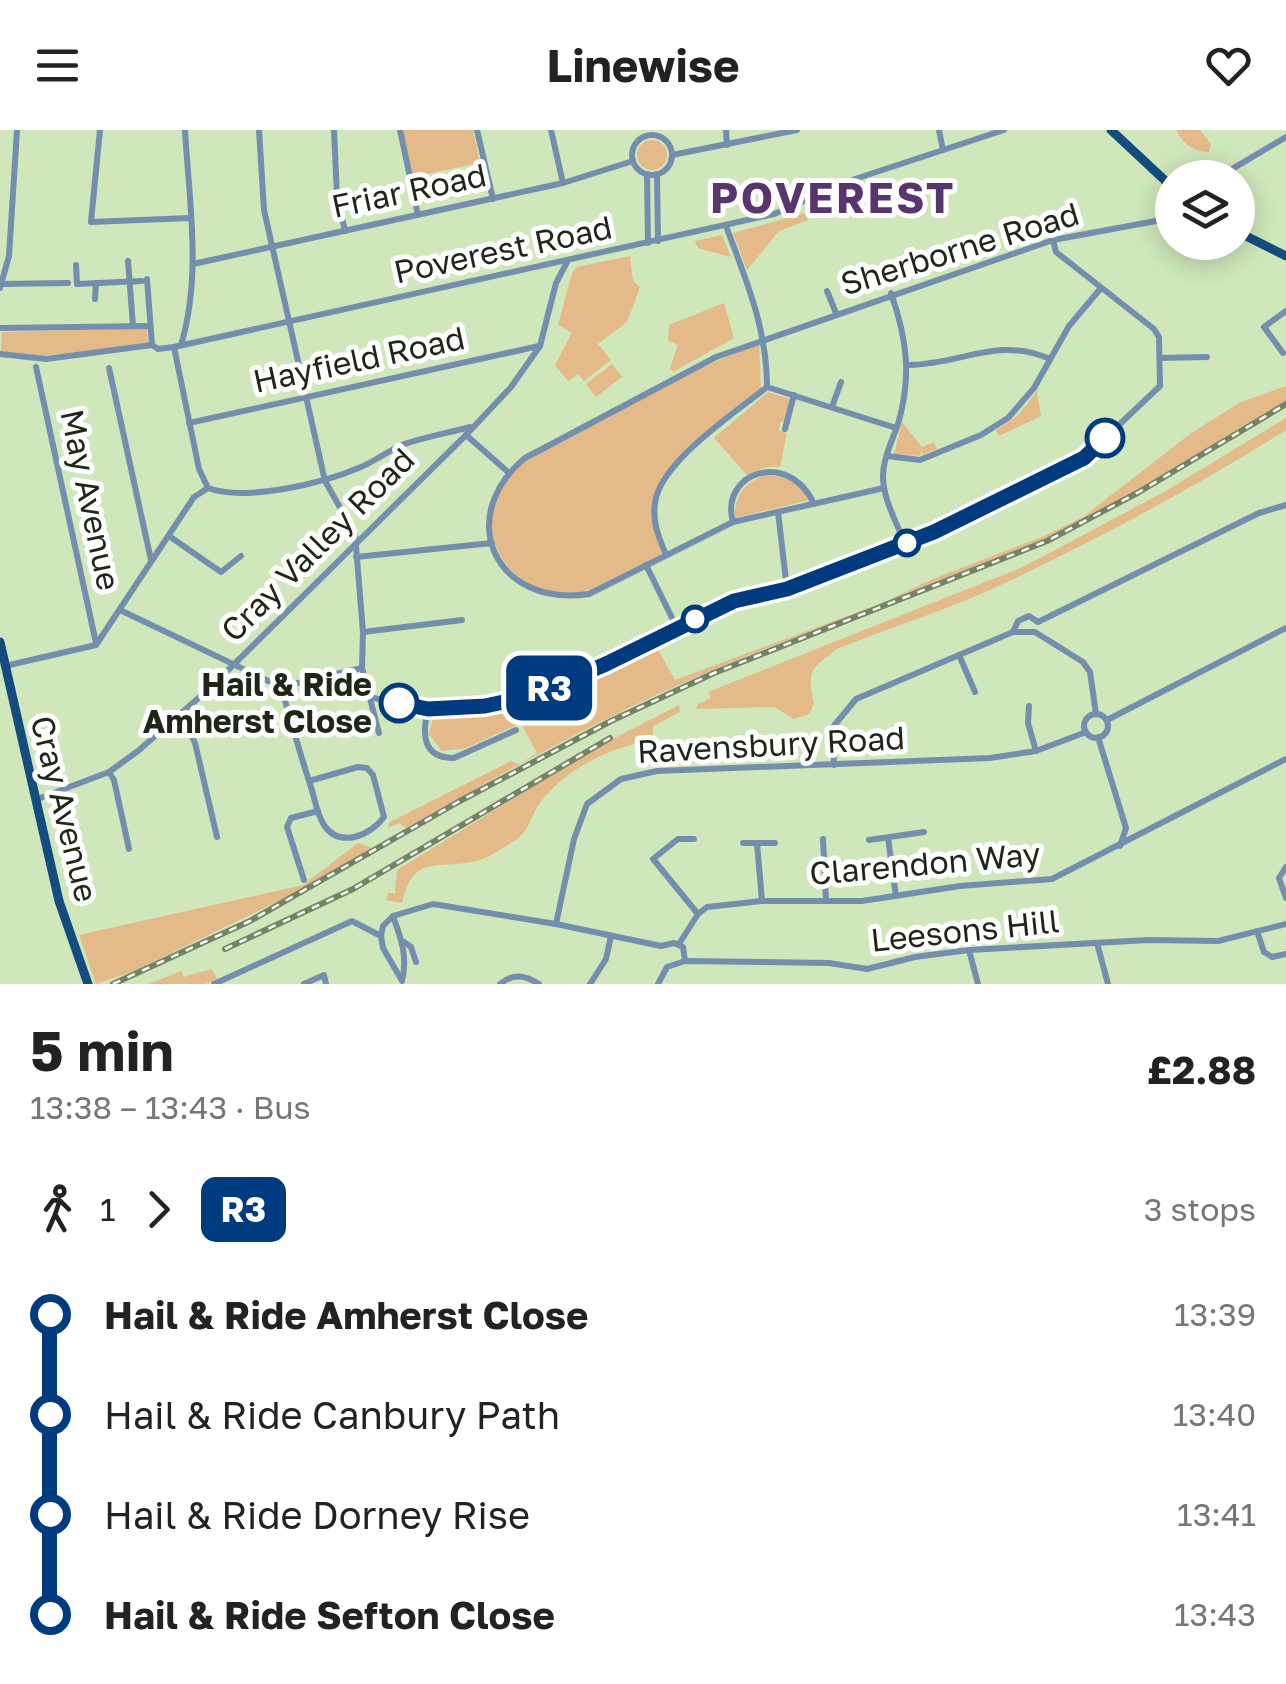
<!DOCTYPE html>
<meta charset="utf-8">
<style>
:root{--surface:#fff;--page:#f2f2f2;--text:#222;--muted:#767676}
body{margin:0;font-family:"Golos Text",sans-serif;background:var(--page);color:var(--text);height:100vh;display:flex;flex-direction:column;font-size:38px;white-space:nowrap}
*{box-sizing:border-box;margin:0}
p{font-size:32px;color:var(--muted)}
.icon{flex:none;width:55px;height:55px;fill:none;stroke:currentColor;stroke-width:2;stroke-linecap:round;stroke-linejoin:round}
.map{position:relative;height:854px;overflow:hidden}
.side{display:flex;flex-direction:column;background:var(--surface);flex:1}
.side>*{flex:none}
.badge{padding:0 20px;border-radius:15px;font-size:35px;line-height:65px}
.fabs{position:absolute;left:1155px;top:30px;display:grid;gap:20px}
.fabs a{display:grid;place-items:center;width:100px;height:100px;border-radius:50%;background:var(--surface);box-shadow:0 5px 25px #0003;font-size:50px}
.map>.badge{position:absolute;translate:-50% -50%;box-shadow:0 0 0 5px #fff}
.legs{display:flex;align-items:center;gap:15px;height:110px;padding:0 30px;font-size:32px}
.legs p{margin-inline-start:auto}
.summary{display:flex;align-items:center;justify-content:space-between;height:170px;padding:0 30px}
h1{font-size:55px;font-weight:700;line-height:75px}
ul{padding:0 30px;list-style:none}
li{display:flex;align-items:center;gap:35px;height:100px;font-size:38px}
li i{display:grid;place-items:center;width:15px;height:100%;margin:0 12px;background:currentColor}
li i::after{content:'';width:25px;height:25px;margin:-12px;border:8px solid;border-radius:50%;background:var(--surface)}
li p{margin-inline-start:auto}
li:first-child i{background:linear-gradient(#0000 50%,currentColor 0)}
li:last-child i{background:linear-gradient(currentColor 50%,#0000 0)}
header{display:flex;justify-content:space-between;align-items:center;height:130px;padding:0 30px;background:var(--surface);font-size:45px;font-weight:700}
.map>svg:first-child{display:block}
.green{fill:#e4ba88}
.lines{fill:none;stroke-linecap:round;stroke-linejoin:round}
.minor{stroke:#748fad;stroke-width:6}
.major{stroke:#154c80;stroke-width:9}
.rail-casing{stroke:#738466;stroke-width:6}
.rail{stroke:#fefefe;stroke-width:2.5;stroke-dasharray:8;stroke-linecap:butt}
.line-1-casing{stroke:#fff;stroke-width:22}
.line-1{stroke:#003b80;stroke-width:15}
.stop-1-dot{fill:#fff;stroke:#003b80;stroke-width:5}
.labels{text-anchor:middle;stroke-width:10;stroke-linejoin:round;paint-order:stroke}
.street-label{font-size:32px;fill:#1e2717;stroke:#fefefe}
.stop-label{font-size:32px;font-weight:bold;fill:#1e2717;stroke:#fefefe;text-anchor:end}
.district-label{font-size:42px;font-weight:bold;letter-spacing:2.5px;fill:#59356e;stroke:#fefefe}
</style>
<header><svg class="icon" aria-label="menu" viewBox="0 0 24 24"><path d="M4 6h16M4 12h16M4 18h16"/></svg>Linewise<svg class="icon" aria-label="heart" viewBox="0 0 24 24"><path d="M12 20l-8-8c-3-5 5-10 8-4 3-6 11-1 8 4z"/></svg></header>
<div class="map">
<svg width="1286" height="854" viewBox="0 0 1286 854">
<rect width="100%" height="100%" fill="#cfe7bb"/>
<g class="green">
<polygon points="402,0 473,0 480,33 412,47"/>
<path d="M1176,0H1200L1211,14L1209,22C1192,21 1184,15 1176,0Z"/>
<circle cx="652" cy="25" r="15"/>
<polygon points="805,83 808,90 779,101 747,140 733,103"/>
<polygon points="722,105 731,127 698,118 695,111"/>
<polygon points="630,126 633,151 640,157 627,192 598,214 611,230 584,251 578,244 568,251 555,235 572,203 558,195 572,143 577,137"/>
<polygon points="724,173 734,208 673,242 670,238 678,215 668,211 669,195"/>
<polygon points="147,198 148,214 39,226 1,221 2,202"/>
<path d="M759,213L761,259C741,276 721,294 701,311C655,350 642,364 662,426C631,441 597,465 561,464C516,464 479,412 495,370C501,354 511,344 523,332L689,243Z"/>
<polygon points="612,234 622,247 596,267 586,254"/>
<path d="M1286,256V271C1209,317 1132,368 1050,407C939,460 819,494 706,543C600,588 505,642 406,698L399,693L388,698L390,692L511,631L520,634L537,623L521,593L466,618L442,621L429,604L434,585L503,578L555,564L658,520L675,550L882,473L933,449L1044,406L1083,387L1190,304L1239,273Z"/>
<polygon points="1037,261 1041,286 999,306 996,301 1019,284"/>
<polygon points="768,262 790,269 785,291 780,293 779,301 787,303 780,337 765,337 747,345 714,308"/>
<path d="M1286,288V300C1197,356 1104,406 1009,451C954,478 894,496 837,519C810,539 807,541 814,574L809,584L794,589L774,577L696,579L698,574L711,568L708,562L1023,437L1164,362Z"/>
<polygon points="902,292 922,317 934,312 937,319 922,325 922,319 920,326 894,324"/>
<path d="M765,345C787,346 798,350 809,370L735,388C734,365 744,353 765,345Z"/>
<path d="M679,575L680,582L653,596V609C609,619 568,636 540,673C530,686 529,703 514,711C502,718 487,729 473,732C432,739 414,725 402,773L386,770L388,763H395L397,740L601,615Z"/>
<polygon points="358,713 372,718 293,764 134,841 96,854 79,805 303,755"/>
<polygon points="212,839 217,849 205,854 149,854 181,841 184,847"/>
</g>
<g class="lines">
<g class="minor">
<polyline points="100,0 91,92 190,88"/>
<polyline points="259,0 264,80 325,351 355,404 363,502 362,538 379,603"/>
<polyline points="334,0 337,66 345,101"/>
<polyline points="400,0 418,85"/>
<polyline points="477,0 493,69"/>
<polyline points="551,0 563,53"/>
<polyline points="726,0 727,15"/>
<polyline points="939,0 943,20"/>
<circle cx="652" cy="25" r="20"/>
<polyline points="672,25 797,0"/>
<polyline points="647,44 648,113"/>
<polyline points="657,44 658,111"/>
<polyline points="1217,48 1286,7"/>
<path d="M726,96C746,150 767,198 767,257"/>
<polyline points="128,131 133,196"/>
<polyline points="193,134 563,53 633,31"/>
<polyline points="76,135 77,154 142,151"/>
<polyline points="147,149 152,215"/>
<polyline points="1,154 68,153"/>
<polyline points="0,158 9,126 17,0"/>
<polyline points="827,161 836,183"/>
<path d="M891,163C907,209 912,247 898,294C892,311 883,329 883,347C883,369 897,393 905,414"/>
<polyline points="95,169 96,153"/>
<polyline points="0,198 150,196"/>
<path d="M181,215C202,145 189,71 185,0"/>
<path d="M174,217L199,339L208,358C246,372 324,353 361,337C375,331 388,321 402,315C424,307 448,303 470,297"/>
<polyline points="1283,223 1264,197 1286,181"/>
<polyline points="0,224 46,229 152,215 158,219 174,217 774,84 855,49 1004,0"/>
<polyline points="1160,228 1207,227"/>
<path d="M909,235C964,234 996,206 1050,229"/>
<polyline points="36,237 96,513"/>
<polyline points="109,238 151,430"/>
<polyline points="832,277 841,252"/>
<polyline points="189,293 539,216"/>
<polyline points="785,299 794,265"/>
<polyline points="466,305 508,342"/>
<polyline points="887,326 920,330 981,305 1008,288 1034,258 1069,196 1101,158"/>
<path d="M884,358L733,392L589,464C495,478 454,387 525,328L716,227L1053,110L1172,88"/>
<polyline points="778,382 787,459"/>
<path d="M733,392C719,343 788,318 814,374"/>
<polyline points="169,406 221,442 241,426"/>
<path d="M666,425C659,408 652,392 655,373C660,332 735,283 767,257L896,298"/>
<polyline points="356,427 492,413"/>
<polyline points="646,435 677,498"/>
<polyline points="120,480 281,557 362,538"/>
<polyline points="363,502 462,490"/>
<polyline points="1013,502 1035,502 1083,532 1090,542 1096,584"/>
<polyline points="959,525 975,562"/>
<polyline points="5,536 96,515 194,367 208,358"/>
<path d="M281,557C291,591 300,624 311,657C315,669 317,685 324,695C340,719 371,705 384,687L373,645L367,638L358,637L309,651"/>
<polyline points="369,567 428,579 485,576 531,566 606,534 734,471 787,459 934,402 1084,328 1160,256 1159,207 1154,199 1056,122 1053,110"/>
<polyline points="1029,576 1028,593 1036,621"/>
<path d="M428,579C422,604 422,628 454,628L516,600"/>
<polyline points="181,584 195,613 217,707"/>
<circle cx="1096" cy="596" r="12"/>
<polyline points="1107,590 1286,498"/>
<polyline points="1098,607 1126,698 1120,716"/>
<polyline points="834,635 833,597 856,569 1013,502 1018,491 1029,486 1038,492 1259,383 1286,375"/>
<polyline points="109,642 114,650 129,719"/>
<polyline points="35,670 109,642 138,621 211,557 466,305 511,257 540,216 556,153 567,132"/>
<polyline points="888,708 896,766"/>
<polyline points="694,709 678,709 653,729 698,784"/>
<polyline points="823,709 826,770"/>
<polyline points="869,710 924,702"/>
<polyline points="743,713 775,713"/>
<polyline points="757,713 762,771"/>
<polyline points="1286,737 1279,748 1286,768"/>
<polyline points="304,750 287,697 291,688 318,681"/>
<path d="M393,786C401,808 408,827 402,851"/>
<polyline points="556,794 574,709 587,674 621,649 657,641 990,628 1036,621 1086,602"/>
<polyline points="1257,801 1264,822 1272,827 1286,824"/>
<polyline points="381,806 383,796 393,786 433,774 556,794 661,816 674,813 683,817 685,831"/>
<polyline points="381,806 383,818 401,849"/>
<polyline points="404,812 411,817 416,832"/>
<polyline points="1097,813 1108,854"/>
<polyline points="679,814 698,784 707,777 762,771 862,771 960,756 1052,749 1286,629"/>
<polyline points="969,820 978,854"/>
<polyline points="214,854 352,791 381,806"/>
<polyline points="304,854 324,845 326,854"/>
<path d="M500,854C513,843 525,845 539,854"/>
<polyline points="590,854 606,829 611,806"/>
<polyline points="658,854 667,837 685,831 829,833 867,839 915,827 969,820 1148,810 1218,811 1286,794"/>
</g>
<g class="major">
<polyline points="1111,0 1172,57"/>
<polyline points="1238,102 1286,126"/>
<polyline points="0,512 59,771 88,854"/>
</g>
<defs>
<g id="rail">
<polyline points="225,819 353,759 610,608"/>
<polyline points="113,854 250,791 458,672 611,591 714,543 1047,411 1139,362 1286,274"/>
</g>
</defs>
<use href="#rail" class="rail-casing"/>
<use href="#rail" class="rail"/>
</g>
<g class="lines">
<defs>
<polyline id="line-1" points="399,573 428,579 485,576 531,566 606,534 734,471 787,459 934,402 1084,328 1105,308"/>
</defs>
<use href="#line-1" class="line-1-casing"/>
<use href="#line-1" class="line-1"/>
</g>
<g class="stop-1-dot">
<circle cx="1105" cy="308" r="18"/>
<circle cx="907" cy="413" r="12"/>
<circle cx="695" cy="489" r="12"/>
<circle cx="399" cy="573" r="18"/>
</g>
<g class="labels">
<g class="street-label">
<text transform="translate(409 61) rotate(-12)" y="11">Friar Road</text>
<text transform="translate(960 119) rotate(-17)" y="11">Sherborne Road</text>
<text transform="translate(503 120) rotate(-12)" y="11">Poverest Road</text>
<text transform="translate(359 230) rotate(-12)" y="11">Hayfield Road</text>
<text transform="translate(90 370) rotate(78)" y="11">May Avenue</text>
<text transform="translate(318 415) rotate(-45)" y="11">Cray Valley Road</text>
<text transform="translate(771 615) rotate(-3)" y="11">Ravensbury Road</text>
<text transform="translate(64 679) rotate(76)" y="11">Cray Avenue</text>
<text transform="translate(925 734) rotate(-5)" y="11">Clarendon Way</text>
<text transform="translate(965 801) rotate(-6)" y="11">Leesons Hill</text>
</g>
<g class="stop-label">
<text x="372" y="566">Hail &amp; Ride<tspan x="372" dy="37">Amherst Close</tspan></text>
</g>
<g class="district-label">
<text x="833" y="83">POVEREST</text>
</g>
</g>
</svg>
<div class="fabs">
<a><svg class="icon" aria-label="layers" viewBox="0 0 24 24"><path d="M12 4l9 5-9 5-9-5zM3 14l9 5 9-5"/></svg></a>
</div>
<b class="badge" style="left:549px;top:558px;background:#003b80;color:#fff">R3</b>
</div>
<section class="side">
<div class="summary"><div><h1>5 min</h1><p>13:38 – 13:43 · Bus</p></div><b>£2.88</b></div>
<div class="legs"><svg class="icon" aria-label="walk" viewBox="0 0 24 24"><circle cx="13" cy="4" r="2"/><path d="M13 8l-2 6 4 7M11 14l-3 7M7 12l3-4h3l4 4"/></svg>1<svg class="icon" aria-label="forward" viewBox="0 0 24 24"><path d="M9 5l7 7-7 7"/></svg><b class="badge" style="background:#003b80;color:#fff">R3</b><p>3 stops</p></div>
<ul>
<li><i style="color:#003b80"></i><b>Hail &amp; Ride Amherst Close</b><p>13:39</p></li>
<li><i style="color:#003b80"></i><span>Hail &amp; Ride Canbury Path</span><p>13:40</p></li>
<li><i style="color:#003b80"></i><span>Hail &amp; Ride Dorney Rise</span><p>13:41</p></li>
<li><i style="color:#003b80"></i><b>Hail &amp; Ride Sefton Close</b><p>13:43</p></li>
</ul>
</section>
